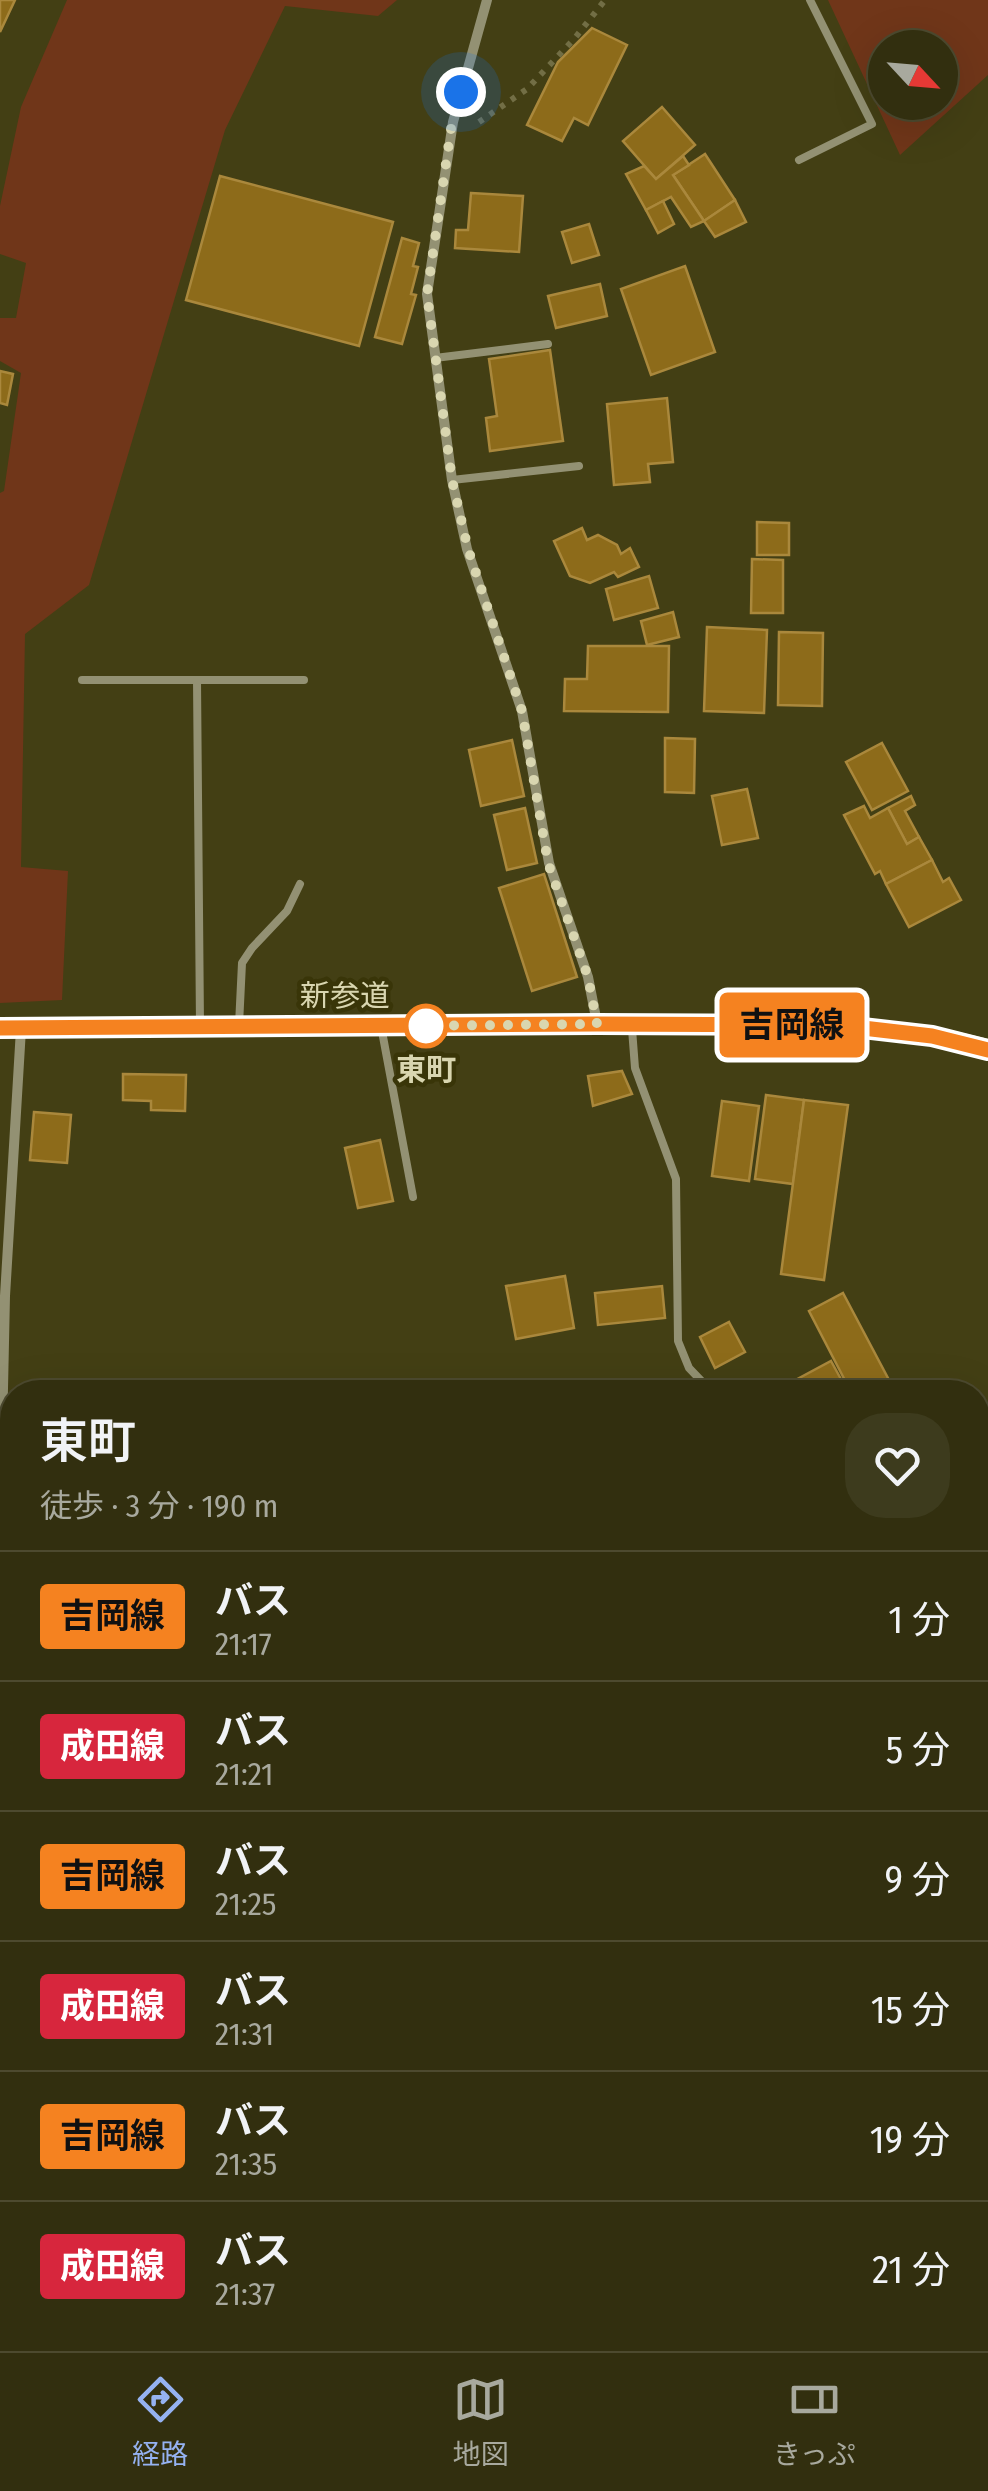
<!DOCTYPE html>
<html lang="ja">
<meta charset="utf-8">
<style>
:root{--surface:#322f0f;--page:#3d3b1d;--text:#f1f3f6;--muted:#a8a99e;--line:#4d4a2f;--accent:#95b2f1}
body{margin:0;font-family:"Fira Sans Condensed","Noto Sans JP",sans-serif;background:var(--page);color:var(--text);height:100vh;display:flex;flex-direction:column;font-size:38px;white-space:nowrap}
*{box-sizing:border-box;margin:0}
p{font-size:32px;color:var(--muted)}
.icon{flex:none;width:55px;height:55px;fill:none;stroke:currentColor;stroke-width:2;stroke-linecap:round;stroke-linejoin:round}
.map{position:relative;flex:1;overflow:hidden}
.sheet{position:absolute;left:0px;top:1380px;width:990px;height:972px;display:flex;flex-direction:column;background:var(--surface);border-radius:40px 40px 0 0;box-shadow:0 10px 40px #0002,0 0 0 2px var(--line)}
.sheet>*{flex:none}
.badge{padding:0 20px;border-radius:8px;font-size:35px;line-height:65px}
.needle{width:65px;rotate:116deg}
.fabs{position:absolute;left:868px;top:30px;display:grid;gap:20px}
.fabs a{display:grid;place-items:center;width:90px;height:90px;border-radius:50%;background:var(--surface);box-shadow:0 10px 40px #0002,0 0 0 2px var(--line);font-size:50px}
.you{position:absolute;width:50px;height:50px;margin:-25px;border:8px solid #fff;border-radius:50%;background:#1a73e8;box-shadow:0 0 0 15px #1a73e833}
.map>.badge{position:absolute;translate:-50% -50%;box-shadow:0 0 0 5px #fff}
.round{display:grid;place-items:center;flex:none;width:105px;height:105px;border-radius:40px;background:var(--page)}
.headline{display:flex;align-items:center;justify-content:space-between;height:170px;padding:0 40px}
h1{font-size:48px;font-weight:600;line-height:75px}
ul{padding:0;list-style:none}
li{display:flex;align-items:center;gap:30px;height:130px;padding:0 40px;border-top:2px solid var(--line)}
li div{flex:1}
li b{display:block;font-size:38px}
li em{font-style:normal}
li .badge{min-width:110px;font-weight:700;text-align:center}
.dock{display:flex;justify-content:space-around;align-items:center;height:140px;border-top:2px solid var(--line);background:var(--surface);font-size:28px;color:var(--muted)}
.dock a{display:grid;justify-items:center;gap:5px}
.dock .selected{color:var(--accent)}
.map>svg:first-child{display:block}
.green{fill:#703619;fill-rule:evenodd}
.building{fill:#8d6b1a;stroke:#aa883c;stroke-width:2.5}
.lines{fill:none;stroke-linecap:round;stroke-linejoin:round}
.path{stroke:#726e45;stroke-width:6;stroke-dasharray:5 8;stroke-linecap:butt}
.lane{stroke:#939173;stroke-width:8}
.street{stroke:#939173;stroke-width:10}
.secondary{stroke:#c2bf8f;stroke-width:20}
.line-casing{stroke:#fff;stroke-width:22}
.line{stroke:#f58220;stroke-width:15}
.walk{stroke:#d9d6b0;stroke-width:10;stroke-dasharray:0 18}
.stop-dot{fill:#fff;stroke:#f58220;stroke-width:5}
.labels{text-anchor:middle;stroke-width:9;stroke-linejoin:round;paint-order:stroke}
.street-label{font-size:30px;fill:#d9d6b0;stroke:#393508}
.stop-label{font-size:30px;font-weight:bold;fill:#d9d6b0;stroke:#393508}
</style>
<div class="map">
<svg width="988" height="2351" viewBox="0 0 988 2351">
<rect width="100%" height="100%" fill="#433f14"/>
<g class="green">
<polygon points="67,0 397,0 378,16 285,6 225,130 89,585 25,634 21,867 68,871 62,1000 0,1003 0,493 4,491 21,373 0,361 0,318 16,318 26,263 0,254 0,206 21,107"/>
<path d="M828,0H988V75L900,155ZM885,48H940V102H885Z"/>
</g>
<g class="building">
<polygon points="0,0 15,0 0,32"/>
<polygon points="592,28 627,45 588,125 574,118 562,141 527,125 558,62"/>
<polygon points="662,107 695,145 656,179 623,141"/>
<polygon points="705,154 735,200 704,221 673,175"/>
<polygon points="683,156 689,165 673,175 704,221 691,227 671,197 646,210 626,174 644,166 656,179"/>
<polygon points="220,176 393,222 359,346 186,300"/>
<polygon points="471,193 523,196 519,252 455,248 456,230 468,230"/>
<polygon points="735,200 746,222 715,237 704,221"/>
<polygon points="663,201 674,224 658,233 646,210"/>
<polygon points="589,224 599,255 572,263 562,232"/>
<polygon points="402,238 419,243 413,266 418,267 411,294 416,295 402,344 375,337"/>
<polygon points="685,266 715,352 651,375 621,289"/>
<polygon points="600,284 607,316 556,328 548,296"/>
<polygon points="550,350 563,441 490,451 486,418 497,416 489,359"/>
<polygon points="0,371 13,374 7,405 0,403"/>
<polygon points="667,398 673,462 648,464 650,482 614,485 607,404"/>
<polygon points="757,522 789,523 789,555 757,555"/>
<polygon points="582,528 587,540 598,535 617,545 621,554 630,548 639,567 618,577 614,572 590,583 570,576 554,541"/>
<polygon points="752,559 783,560 783,613 751,613"/>
<polygon points="649,576 658,608 614,620 606,589"/>
<polygon points="673,612 679,637 647,645 641,621"/>
<polygon points="707,627 767,630 764,713 704,711"/>
<polygon points="779,632 823,633 822,706 778,705"/>
<polygon points="588,646 669,646 668,712 564,711 565,679 587,679"/>
<polygon points="665,738 695,739 694,793 665,792"/>
<polygon points="512,740 524,796 481,806 469,750"/>
<polygon points="882,743 908,791 872,810 846,762"/>
<polygon points="747,789 758,838 722,845 712,796"/>
<polygon points="911,796 915,805 905,811 919,837 907,844 888,808"/>
<polygon points="864,806 870,818 888,808 907,844 919,837 932,860 886,884 880,871 875,874 844,815"/>
<polygon points="525,808 537,863 507,870 494,815"/>
<polygon points="932,860 943,882 949,878 961,900 909,927 886,884"/>
<polygon points="544,874 577,977 532,991 499,888"/>
<polygon points="622,1071 632,1094 593,1106 588,1076"/>
<polygon points="123,1074 186,1075 185,1111 151,1110 151,1101 123,1100"/>
<polygon points="766,1095 804,1100 793,1184 755,1179"/>
<polygon points="804,1100 848,1105 824,1280 781,1274"/>
<polygon points="722,1101 759,1106 749,1181 712,1176"/>
<polygon points="34,1112 71,1115 67,1163 30,1160"/>
<polygon points="380,1140 393,1201 358,1208 345,1148"/>
<polygon points="565,1276 574,1328 516,1339 506,1286"/>
<polygon points="662,1286 665,1318 598,1325 595,1293"/>
<polygon points="843,1293 889,1380 866,1392 851,1392 809,1311"/>
<polygon points="729,1322 745,1352 715,1368 700,1337"/>
<polygon points="831,1361 848,1392 776,1392 775,1391"/>
<polygon points="0,1822 12,1827 12,1865 0,1860"/>
<polygon points="0,1868 12,1873 12,1912 0,1907"/>
<polygon points="0,1932 10,1935 4,1954 0,1953"/>
<polygon points="0,1954 12,1956 12,2031 8,2057 0,2055"/>
<polygon points="0,2176 10,2188 0,2196"/>
</g>
<g class="lines">
<polyline class="path" points="479,122 527,89 575,38 605,0"/>
<g class="lane">
<polyline points="799,160 872,124 810,0"/>
<polyline points="435,358 548,344"/>
<polyline points="452,480 579,466"/>
<polyline points="82,680 304,680"/>
<polyline points="197,680 200,1026"/>
<polyline points="239,1025 242,963 252,948 287,911 300,884"/>
<polyline points="381,1026 413,1197"/>
<polyline points="632,1029 635,1068 676,1179 678,1341 689,1368 712,1392"/>
</g>
<g class="street">
<polyline points="487,0 453,122 427,294 452,480 467,549 522,711 549,863 588,977 597,1023"/>
<polyline points="0,1527 5,1296 21,1029"/>
<polyline points="978,1627 988,1628"/>
<polyline points="0,2065 12,2075"/>
<polyline points="0,2232 12,2222"/>
<polyline points="0,2320 12,2335"/>
<polyline points="17,2340 26,2351"/>
<polyline points="526,2351 530,2340"/>
</g>
<polyline class="secondary" points="0,1028 597,1024 837,1025 932,1036 988,1049"/>
</g>
<g class="lines">
<defs>
<polyline id="line" points="0,1028 597,1024 837,1025 932,1036 988,1050"/>
</defs>
<use href="#line" class="line-casing"/>
<use href="#line" class="line"/>
<polyline class="walk" points="426,1026 413,1026 597,1024 588,977 548,863 522,711 468,549 452,480 427,294 452,122 461,92"/>
</g>
<circle class="stop-dot" cx="426" cy="1026" r="20"/>
<g class="labels">
<g class="street-label">
<text x="345" y="1006">新参道</text>
</g>
<g class="stop-label">
<text x="426" y="1080">東町</text>
</g>
</g>
</svg>
<div class="fabs">
<a><svg class="needle" viewBox="-14 -14 28 28"><path d="M0-13l5 13h-10z" fill="#e53935"/><path d="M0 13l5-13h-10z" fill="#a8a99e"/></svg></a>
</div>
<div class="you" style="left:461px;top:92px"></div>
<b class="badge" style="left:792px;top:1025px;background:#f58220;color:#111">吉岡線</b>
<section class="sheet">
<div class="headline"><div><h1>東町</h1><p>徒歩 · 3 分 · 190 m</p></div><a class="round"><svg class="icon" aria-label="heart" viewBox="0 0 24 24"><path d="M12 20l-8-8c-3-5 5-10 8-4 3-6 11-1 8 4z"/></svg></a></div>
<ul>
<li><span class="badge" style="background:#f58220;color:#111">吉岡線</span><div><b>バス</b><p>21:17</p></div><em>1 分</em></li>
<li><span class="badge" style="background:#d7263d;color:#fff">成田線</span><div><b>バス</b><p>21:21</p></div><em>5 分</em></li>
<li><span class="badge" style="background:#f58220;color:#111">吉岡線</span><div><b>バス</b><p>21:25</p></div><em>9 分</em></li>
<li><span class="badge" style="background:#d7263d;color:#fff">成田線</span><div><b>バス</b><p>21:31</p></div><em>15 分</em></li>
<li><span class="badge" style="background:#f58220;color:#111">吉岡線</span><div><b>バス</b><p>21:35</p></div><em>19 分</em></li>
<li><span class="badge" style="background:#d7263d;color:#fff">成田線</span><div><b>バス</b><p>21:37</p></div><em>21 分</em></li>
</ul>
</section>
</div>
<nav class="dock">
<a class="selected"><svg class="icon" aria-label="directions" viewBox="0 0 24 24"><path d="M12 3l9 9-9 9-9-9zM9 14v-3h6M13 9l2 2-2 2"/></svg>経路</a>
<a><svg class="icon" aria-label="map" viewBox="0 0 24 24"><path d="M3 6l6-2 6 2 6-2v14l-6 2-6-2-6 2zM9 4v14M15 6v14"/></svg>地図</a>
<a><svg class="icon" aria-label="tickets" viewBox="0 0 24 24"><path d="M3 7h18v10H3zM15 7v10"/></svg>きっぷ</a>
</nav>
